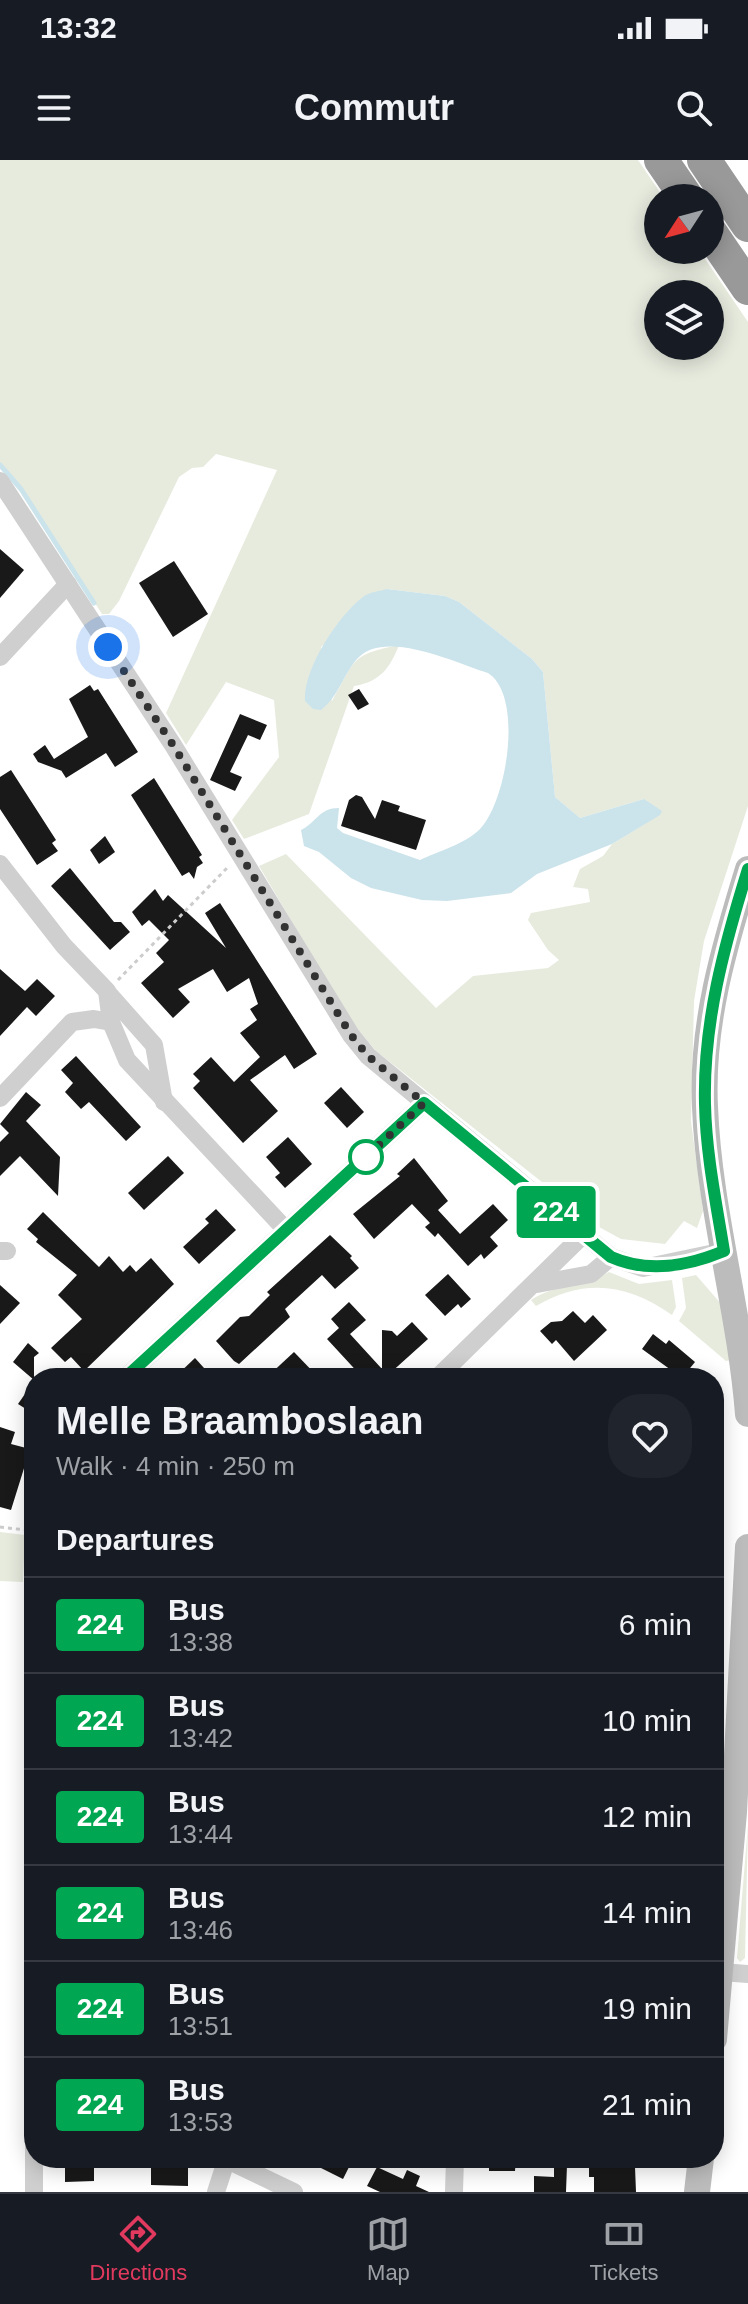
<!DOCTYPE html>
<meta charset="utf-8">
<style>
:root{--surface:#171b24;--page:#20242c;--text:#f1f3f6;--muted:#9ea1a6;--line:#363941;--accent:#e23a5f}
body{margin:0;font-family:Helvetica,sans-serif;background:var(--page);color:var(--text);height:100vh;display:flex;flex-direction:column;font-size:30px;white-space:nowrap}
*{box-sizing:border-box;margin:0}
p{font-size:26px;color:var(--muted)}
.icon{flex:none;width:44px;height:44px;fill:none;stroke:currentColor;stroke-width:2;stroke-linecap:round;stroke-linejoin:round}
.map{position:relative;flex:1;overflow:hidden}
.panel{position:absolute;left:24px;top:1208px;width:700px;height:800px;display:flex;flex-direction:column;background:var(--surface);border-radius:32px;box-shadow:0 4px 20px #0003}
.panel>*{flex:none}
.badge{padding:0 16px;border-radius:6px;font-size:28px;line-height:52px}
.needle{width:52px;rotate:234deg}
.fabs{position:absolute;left:644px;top:24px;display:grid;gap:16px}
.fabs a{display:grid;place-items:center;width:80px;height:80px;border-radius:50%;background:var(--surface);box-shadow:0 4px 20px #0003;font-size:40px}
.you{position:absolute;width:40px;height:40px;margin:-20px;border:6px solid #fff;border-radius:50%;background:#1a73e8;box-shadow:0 0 0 12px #1a73e833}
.map>.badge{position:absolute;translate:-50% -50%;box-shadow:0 0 0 4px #fff}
h2{padding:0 32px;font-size:30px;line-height:72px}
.round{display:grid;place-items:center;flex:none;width:84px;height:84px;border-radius:32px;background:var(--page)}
.summary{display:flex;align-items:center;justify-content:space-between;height:136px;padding:0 32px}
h1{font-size:38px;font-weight:600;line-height:60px}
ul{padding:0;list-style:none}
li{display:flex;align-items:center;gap:24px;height:96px;padding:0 32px;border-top:2px solid var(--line)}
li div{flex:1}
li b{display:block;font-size:30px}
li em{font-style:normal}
li .badge{min-width:88px;font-weight:700;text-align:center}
.status{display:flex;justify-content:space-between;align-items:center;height:56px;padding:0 40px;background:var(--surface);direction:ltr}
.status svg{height:22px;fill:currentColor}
header{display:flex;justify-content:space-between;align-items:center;height:104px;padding:0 32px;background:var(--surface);font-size:36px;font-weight:600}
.menu{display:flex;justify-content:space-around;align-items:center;height:112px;border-top:2px solid var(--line);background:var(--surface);font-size:22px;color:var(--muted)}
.menu a{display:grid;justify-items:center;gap:4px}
.menu .active{color:var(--accent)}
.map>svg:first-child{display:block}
.green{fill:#e7ebde;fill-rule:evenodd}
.water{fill:#cbe3eb}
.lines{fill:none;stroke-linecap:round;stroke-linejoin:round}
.stream{stroke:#cbe3eb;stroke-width:5}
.building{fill:#191919}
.path{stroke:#ccc;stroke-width:3;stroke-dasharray:4 4;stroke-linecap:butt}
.street{stroke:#cfcfcf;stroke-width:18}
.secondary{stroke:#bcbcbc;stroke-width:26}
.highway{stroke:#999;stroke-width:34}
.line-casing{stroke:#fff;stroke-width:18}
.line{stroke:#00a651;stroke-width:12}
.walk{stroke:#323232;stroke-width:8;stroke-dasharray:0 14.4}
.stop-dot{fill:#fff;stroke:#00a651;stroke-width:4}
</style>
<div class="status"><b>13:32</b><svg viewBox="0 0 49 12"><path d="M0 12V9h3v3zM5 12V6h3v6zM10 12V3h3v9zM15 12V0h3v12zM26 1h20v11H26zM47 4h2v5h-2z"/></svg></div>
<header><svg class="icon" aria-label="menu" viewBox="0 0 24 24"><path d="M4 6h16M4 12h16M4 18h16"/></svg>Commutr<svg class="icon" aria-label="search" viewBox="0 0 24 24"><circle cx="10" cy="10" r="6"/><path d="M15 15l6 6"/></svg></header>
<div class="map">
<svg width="748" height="2032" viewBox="0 0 748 2032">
<rect width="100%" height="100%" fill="#fff"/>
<g class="green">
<path d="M0,0H638L664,38H658V90H699L748,162V646L704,781L694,841L691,961L703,1051L697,1068L684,1061L665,1084L621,1079L599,1067L376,891L350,860L259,706L286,694L436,848L473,816L548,808L559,800L548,790L528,760L531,753L590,742L588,729L573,727L580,709L603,696L612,684L643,665L644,639L580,658L555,637L543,512L532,499L459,442L445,436L387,429L321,487L332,541C356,499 350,495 399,485C390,508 380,522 354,526L309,654L244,679L232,660L279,597L274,540L226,522L186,585L166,553L277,310L216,294L203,307L192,308L179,317L119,441L109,454H102L22,329L0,304ZM658,134H710V186H658Z"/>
<path d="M609,1112L639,1124L672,1120L676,1147L672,1155C627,1123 584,1118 536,1146L531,1140C555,1124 584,1127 609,1112Z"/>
<polygon points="696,1115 722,1145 731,1200 726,1201 679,1161 686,1148 682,1118"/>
<polygon points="0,1372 25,1375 23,1422 0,1421"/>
<polygon points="748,1665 745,1798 740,1802 737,1798"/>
</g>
<path class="water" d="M387,429L445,436L459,442L532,499L543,512L555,637L580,658L644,639L662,651L660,655L612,684L537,714L511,733L447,741L422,740L371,728L351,718L319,692L304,686L301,670C317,662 319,648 339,648L337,668L343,673L420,700C439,691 465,684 480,669C507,641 524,536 488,513C456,503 384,468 357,499C343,515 339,536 321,550L313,549L305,541C303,509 338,456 363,437C369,432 380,431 387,429Z"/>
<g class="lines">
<polyline class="stream" points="0,305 21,329 94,443"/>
</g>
<g class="building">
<polygon points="0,389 24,410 0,438"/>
<polygon points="174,401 208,454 173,477 139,423"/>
<polygon points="90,525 94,531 98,529 138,592 115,607 106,593 66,618 59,607 62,611 38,602 33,594 45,585 54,599 88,577 69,539"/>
<polygon points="359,529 369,544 358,550 348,535"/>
<polygon points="240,554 267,565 260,580 248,575 230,612 242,617 235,631 210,620"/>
<polygon points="11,610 56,680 52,683 58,691 37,705 0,649 0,617"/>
<polygon points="154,618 202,695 199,697 203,703 197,707 194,719 189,712 182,716 131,635"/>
<polygon points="356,635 362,637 375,659 382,640 400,646 398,651 426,660 416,690 341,666 349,640"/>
<polygon points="105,676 115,692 99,704 90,690"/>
<polygon points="70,708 114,762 121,762 130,772 110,790 51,726"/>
<polygon points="155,729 163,741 168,735 226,788 205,753 220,743 317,894 294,909 285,895 250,920 278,951 243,983 193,928 200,921 193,914 211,897 234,922 260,897 240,873 257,860 250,849 258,844 249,818 227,832 213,809 178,829 190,842 173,858 141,823 164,802 156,793 169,780 149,760 142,766 132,752"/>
<polygon points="0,809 25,831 37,819 55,836 36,856 27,847 0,876"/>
<polygon points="76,896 141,967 126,981 89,942 81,949 65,932 73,923 61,910"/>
<polygon points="341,927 364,952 347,968 324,943"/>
<polygon points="26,932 41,945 26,961 60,997 58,1036 20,996 0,1016 0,982 9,973 0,964"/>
<polygon points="288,977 312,1004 285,1028 275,1017 280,1013 266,997"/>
<polygon points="168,996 184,1013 144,1050 128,1033"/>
<polygon points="414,998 448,1041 438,1050 460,1074 493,1044 508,1060 490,1077 498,1086 484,1099 481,1094 468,1106 438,1073 435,1077 425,1067 430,1063 412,1044 374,1079 353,1054 400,1016 397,1014"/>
<polygon points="216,1049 236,1070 199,1104 183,1087 209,1063 205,1059"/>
<polygon points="43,1052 99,1107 109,1096 123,1112 130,1105 136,1112 151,1098 174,1124 84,1211 71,1197 65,1202 51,1188 82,1159 58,1135 77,1115 36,1082 38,1079 27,1069"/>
<polygon points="330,1075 352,1096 350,1098 359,1108 335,1129 322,1115 285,1149 290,1157 239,1204 234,1201 216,1181 240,1157 249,1156 270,1135 267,1132"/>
<polygon points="448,1114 471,1139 461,1148 458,1144 445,1156 425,1135"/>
<polygon points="0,1125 20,1143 0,1164"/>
<polygon points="349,1142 366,1160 350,1174 382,1209 382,1170 392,1171 397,1176 412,1162 428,1179 388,1215 390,1218 363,1218 327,1179 339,1168 331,1159"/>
<polygon points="573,1151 585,1163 593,1155 607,1170 574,1201 556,1180 552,1184 540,1171 551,1162 562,1161"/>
<polygon points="653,1174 666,1184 669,1180 695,1202 682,1218 642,1189"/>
<polygon points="28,1183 39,1193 34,1197 34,1220 13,1202"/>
<polygon points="294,1192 319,1218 266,1218"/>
<polygon points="195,1198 213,1218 174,1218"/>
<polygon points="34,1221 34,1254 18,1244"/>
<polygon points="0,1267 15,1272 11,1284 30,1289 11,1350 0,1347"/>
<polygon points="65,1998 94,1998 94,2021 65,2022"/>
<polygon points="151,1998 188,1998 188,2026 151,2025"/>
<polygon points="301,1998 347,1998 345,2002 350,2005 343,2019"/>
<polygon points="489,1998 516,1998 515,2011 489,2011"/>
<polygon points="589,1998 604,1998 605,2008 635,2007 636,2032 594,2032 594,2017 589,2017"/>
<polygon points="554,2005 567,2005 566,2032 534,2032 534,2016 554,2017"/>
<polygon points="377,2007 403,2019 407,2010 420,2016 416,2026 429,2032 380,2032 367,2026"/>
</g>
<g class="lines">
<g class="path">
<polyline points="118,820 227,708"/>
<polyline points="0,1367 34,1371"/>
<polyline points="714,1978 722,1897"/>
</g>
<g class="street">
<polyline points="0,321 173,585 351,875 368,896 611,1097 643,1108 724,1091"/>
<polyline points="0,497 68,424"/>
<polyline points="0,704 64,786 107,831 111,862 127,900 286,1070"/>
<polyline points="107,832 154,885 164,942"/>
<polyline points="0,938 72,862 94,859 111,862"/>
<polyline points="0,1091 7,1091"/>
<polyline points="537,1124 591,1114 611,1097"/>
<polyline points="125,1218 424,943"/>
<polyline points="437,1218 583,1075"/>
<polyline points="721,1812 748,1814"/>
<polyline points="34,1844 34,2032"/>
<polyline points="227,2000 294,2032"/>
<polyline points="216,2032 227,1998"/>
<polyline points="454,2032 455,1998"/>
</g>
<g class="secondary">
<path d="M748,709C724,787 701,865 705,947C709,1050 740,1151 748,1254"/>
<polyline points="714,1879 734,1652 748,1387"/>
<polyline points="697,2032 701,1998"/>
</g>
<g class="highway">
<polyline points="661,0 687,38"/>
<polyline points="704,0 748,65"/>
<polyline points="710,72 748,128"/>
</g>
</g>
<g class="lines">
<defs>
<path id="line" d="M125,1218L424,943L611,1097C647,1113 688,1106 724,1091C716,1042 706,993 705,944C703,863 724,786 748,709"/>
</defs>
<use href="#line" class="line-casing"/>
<use href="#line" class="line"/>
<polyline class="walk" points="108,487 173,585 351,875 368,896 424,943 364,999 366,997"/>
</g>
<circle class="stop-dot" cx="366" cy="997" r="16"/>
</svg>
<div class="fabs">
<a><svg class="needle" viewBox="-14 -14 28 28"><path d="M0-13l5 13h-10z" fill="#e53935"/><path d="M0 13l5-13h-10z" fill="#9ea1a6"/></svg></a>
<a><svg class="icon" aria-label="layers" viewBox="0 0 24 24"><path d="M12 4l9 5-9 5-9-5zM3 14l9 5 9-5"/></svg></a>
</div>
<div class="you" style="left:108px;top:487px"></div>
<b class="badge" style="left:556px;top:1052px;background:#00a651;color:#fff">224</b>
<section class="panel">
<div class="summary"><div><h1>Melle Braamboslaan</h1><p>Walk · 4 min · 250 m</p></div><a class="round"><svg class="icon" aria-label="heart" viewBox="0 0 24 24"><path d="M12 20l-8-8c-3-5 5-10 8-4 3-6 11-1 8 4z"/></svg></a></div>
<h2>Departures</h2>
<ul>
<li><span class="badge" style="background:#00a651;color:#fff">224</span><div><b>Bus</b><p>13:38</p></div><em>6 min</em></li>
<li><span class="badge" style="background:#00a651;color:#fff">224</span><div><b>Bus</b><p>13:42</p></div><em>10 min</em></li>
<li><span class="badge" style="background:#00a651;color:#fff">224</span><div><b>Bus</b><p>13:44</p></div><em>12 min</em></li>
<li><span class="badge" style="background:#00a651;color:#fff">224</span><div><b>Bus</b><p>13:46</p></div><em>14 min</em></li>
<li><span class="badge" style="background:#00a651;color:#fff">224</span><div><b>Bus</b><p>13:51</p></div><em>19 min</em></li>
<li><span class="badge" style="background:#00a651;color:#fff">224</span><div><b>Bus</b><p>13:53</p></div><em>21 min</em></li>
</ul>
</section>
</div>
<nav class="menu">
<a class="active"><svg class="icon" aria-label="directions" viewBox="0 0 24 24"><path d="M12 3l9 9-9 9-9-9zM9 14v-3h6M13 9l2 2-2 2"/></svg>Directions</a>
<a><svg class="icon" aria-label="map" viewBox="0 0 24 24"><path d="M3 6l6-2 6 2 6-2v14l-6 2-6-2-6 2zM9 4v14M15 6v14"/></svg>Map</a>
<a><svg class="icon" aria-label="tickets" viewBox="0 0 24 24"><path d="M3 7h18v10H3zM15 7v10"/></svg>Tickets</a>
</nav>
